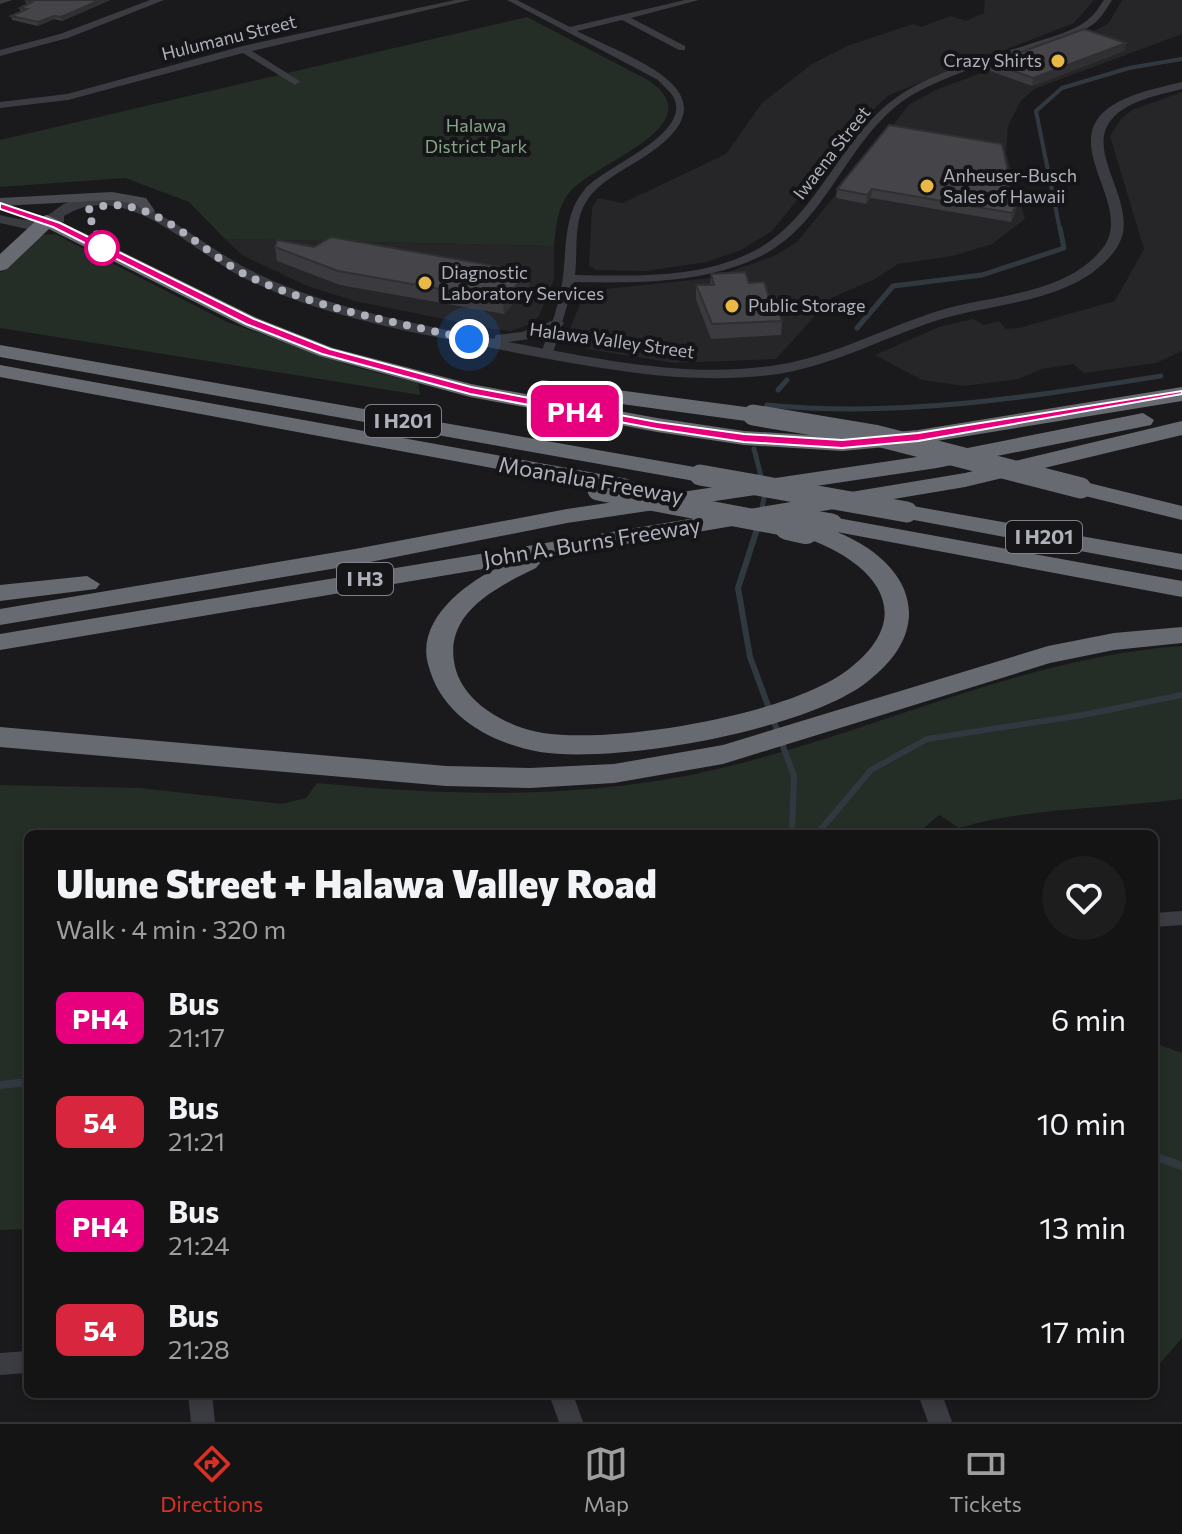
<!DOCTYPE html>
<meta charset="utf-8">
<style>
:root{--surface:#141415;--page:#1d1d1e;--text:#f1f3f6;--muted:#9d9ea0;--line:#333334;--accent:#d93025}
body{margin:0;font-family:Commissioner,sans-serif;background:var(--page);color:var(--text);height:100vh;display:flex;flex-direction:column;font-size:30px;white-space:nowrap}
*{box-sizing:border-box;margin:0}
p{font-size:26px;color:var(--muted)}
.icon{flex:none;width:44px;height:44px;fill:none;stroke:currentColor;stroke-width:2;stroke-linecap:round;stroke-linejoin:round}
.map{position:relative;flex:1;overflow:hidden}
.drawer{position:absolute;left:24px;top:830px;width:1134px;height:568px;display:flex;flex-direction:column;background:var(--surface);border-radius:12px;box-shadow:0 4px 12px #0003,0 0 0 2px var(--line)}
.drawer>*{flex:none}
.badge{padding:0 16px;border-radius:12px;font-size:28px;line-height:52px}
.you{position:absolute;width:40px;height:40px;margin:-20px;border:6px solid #fff;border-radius:50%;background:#1a73e8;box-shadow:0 0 0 12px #1a73e833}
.map>.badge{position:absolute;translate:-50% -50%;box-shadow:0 0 0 4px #fff}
.round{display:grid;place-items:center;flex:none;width:84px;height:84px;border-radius:42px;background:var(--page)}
.overview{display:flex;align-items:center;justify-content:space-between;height:136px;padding:0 32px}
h1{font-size:38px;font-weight:800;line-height:60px}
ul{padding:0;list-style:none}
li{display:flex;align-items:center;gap:24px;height:104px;padding:0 32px}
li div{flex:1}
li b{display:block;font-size:30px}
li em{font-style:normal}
li .badge{min-width:88px;font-weight:700;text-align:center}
.tabs{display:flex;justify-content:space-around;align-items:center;height:112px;border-top:2px solid var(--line);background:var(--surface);font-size:22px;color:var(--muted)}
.tabs a{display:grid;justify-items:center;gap:4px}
.tabs .on{color:var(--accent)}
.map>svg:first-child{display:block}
.built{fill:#262629}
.green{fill:#242d26}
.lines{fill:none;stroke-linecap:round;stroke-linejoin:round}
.stream-far3{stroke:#313940;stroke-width:4}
.stream-far2{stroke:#313940;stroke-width:5}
.stream-far1{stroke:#313940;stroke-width:6}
.stream{stroke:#313940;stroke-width:8}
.minor{fill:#3b3c41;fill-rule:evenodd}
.tertiary{fill:#3b3c41;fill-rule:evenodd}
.secondary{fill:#4a4b51;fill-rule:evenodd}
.motorway{fill:#686a72;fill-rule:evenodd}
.motorway-bridge-far1{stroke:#686a72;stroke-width:21}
.motorway-bridge{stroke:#686a72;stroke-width:28}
.wall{fill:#3b3b3f}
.shaded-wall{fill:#303033}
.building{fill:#454549;stroke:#303033;stroke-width:2}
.line{fill:#e6007e;stroke:#fff;stroke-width:2}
.walk{stroke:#aeb1bb;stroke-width:8;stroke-dasharray:0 14.4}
.poi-dot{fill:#eab845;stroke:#151518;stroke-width:3}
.stop-dot{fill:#fff;stroke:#e6007e;stroke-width:4}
.labels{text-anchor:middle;stroke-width:8;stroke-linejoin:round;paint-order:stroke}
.far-street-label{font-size:18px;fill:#aeb1bb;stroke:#151518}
.far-poi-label{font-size:18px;fill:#aeb1bb;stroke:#151518;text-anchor:start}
.far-park-label{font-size:18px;fill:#86a589;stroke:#151518}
.shield{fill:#151518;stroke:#80828a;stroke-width:2}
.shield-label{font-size:20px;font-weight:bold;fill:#aeb1bb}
.street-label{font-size:22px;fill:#aeb1bb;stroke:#151518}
</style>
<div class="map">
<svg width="1182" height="1422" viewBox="0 0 1182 1422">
<rect width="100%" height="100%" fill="#1a1a1c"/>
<g class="built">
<polygon points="985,0 1094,0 1074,23 889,95 861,121 772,231 741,250 706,262 646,271 596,270 589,266 592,208 598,198 623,203 726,154 762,103 812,64 847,46 913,24 921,27 951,16 966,21 984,13"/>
<polygon points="1122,0 1182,0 1182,34 1034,89 1020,102 1008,126 1006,153 1025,219 992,244 953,256 898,264 873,280 831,298 776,359 674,363 587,349 571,340 570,328 586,291 711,278 774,256 797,242 910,104 938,89 1090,33 1109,23"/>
<polygon points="1182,92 1182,351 1156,363 1084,373 1073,364 1042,369 1018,379 964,386 922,380 875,355 939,327 973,319 984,325 999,321 1006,329 1019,328 1115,301 1144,249 1110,136 1121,119 1132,110"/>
<polygon points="225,239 554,246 554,279 539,316 531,324 511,331 493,329 355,301 307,286 242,255"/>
</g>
<g class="green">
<path d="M527,17L648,80C716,126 594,162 569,193C557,208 556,228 554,246L225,239L189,202L125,178L0,187V140Z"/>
<polygon points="55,234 227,322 354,367 418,383 420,395 0,328 0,273 39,235"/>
<path d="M1182,646V799C1108,809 1031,807 959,828L939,815L917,834H28V1229L0,1230V785L140,788L282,804L306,798L317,783C458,797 600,800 738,764C887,726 1027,657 1182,646Z"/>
<polygon points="1154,1043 1182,1053 1182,1338 1154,1370"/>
</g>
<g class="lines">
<polyline class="stream-far3" points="1060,230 1036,111 1062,88 1129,68 1182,59"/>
<g class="stream-far2">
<polyline points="857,328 893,286 982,275 1064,248 1060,228"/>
<polyline points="778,390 787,380"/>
<path d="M767,405C901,418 1029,397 1161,376"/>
<polyline points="754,449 762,480"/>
<polyline points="761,515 765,491"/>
<polyline points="757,528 758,525"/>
</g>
<g class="stream-far1">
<polyline points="758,526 738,588 750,657 794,776 792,830 788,834"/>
<polyline points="817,834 871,770 927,739 1083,715 1182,695"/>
</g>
<g class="stream">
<polyline points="0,1085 28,1082"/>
<polyline points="1154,1156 1182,1166"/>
</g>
<g class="minor">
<polygon points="0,0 12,0 0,4"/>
<polygon points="455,0 470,0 252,51 298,80 300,82 295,85 243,53 68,100 0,108 0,102 67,94 243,46"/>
<path d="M507,0H517L570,27L685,0H699L631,18L685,46V50H679L622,20L577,31C634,60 743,93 644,157C624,170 599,181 586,202C573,222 578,252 575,275C634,276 700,279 754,251C820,217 840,133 903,93C940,70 986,58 1027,45C1049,37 1077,32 1093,15C1097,11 1100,5 1104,0H1112C1108,6 1103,15 1098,20C1081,36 1053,42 1031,49C992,62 949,74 912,95C847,134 829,224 759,257C702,284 636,283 574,282L553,353L547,357L541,353C549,332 557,311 561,289C568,254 561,217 585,189C605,166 691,135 674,98C671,92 662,85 658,80Z"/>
<polygon points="1182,911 1182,925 1154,927 1154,913"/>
<polygon points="28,1351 28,1373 0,1375 0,1353"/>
<polygon points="188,1394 212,1394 215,1422 191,1422"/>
<polygon points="549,1394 573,1394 583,1422 559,1422"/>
<polygon points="918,1394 942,1394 952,1422 928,1422"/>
</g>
<g class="tertiary">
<polygon points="150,0 164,0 68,38 0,56 0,50 60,34"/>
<path d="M1182,82V89C1167,93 1151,96 1137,102C1055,137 1155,203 1113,253C1072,304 993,302 935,321C884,338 837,363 784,373C749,379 712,379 677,377C615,372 553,360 492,348C410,332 324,317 248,280C194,255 127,176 64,216V222L27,229L0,223V215C14,218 28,223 42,218C49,216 56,209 62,205C79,196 103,194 122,199C173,214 212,253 260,275C333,309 415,324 494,339L496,335L522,332L557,319L564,323L562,326L529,339L508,342C601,359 702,383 797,361C850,349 899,321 952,307C1000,295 1068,292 1102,249C1140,202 1040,133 1129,97C1146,90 1165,86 1182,82Z"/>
</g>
<polygon class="secondary" points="112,192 146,198 155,211 148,215 136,204 112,200 0,206 0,198"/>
<g class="motorway">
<polygon points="47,215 257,318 333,348 471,384 657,418 744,431 842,437 918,430 1182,387 1182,401 918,444 842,451 744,445 657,432 470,397 319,356 243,326 49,229 7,269 0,271 0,254 40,217"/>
<polygon points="0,345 700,468 712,475 700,482 0,357"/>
<polygon points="0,365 628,479 640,486 628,493 0,377"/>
<polygon points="542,380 753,408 764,415 753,422 534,392 531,387"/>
<polygon points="1143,413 1154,420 1151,425 937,468 567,523 355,565 0,625 0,609 355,549 567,509 937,454"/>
<path d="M1182,421V435L965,487L537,559L540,563L536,568C499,586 446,611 454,661C459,701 506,727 543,733C616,744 790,715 849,669C925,610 866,556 797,535L794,530L797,525L806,523L822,527L823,519L832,517L1182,581V597L837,532C913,563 938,628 867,682C806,730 616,764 540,752C490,743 441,716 428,664C416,619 467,582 501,566L0,650V634L965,473Z"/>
<polygon points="1081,481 1182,506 1182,520 1073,493 1069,488 1073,483"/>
<polygon points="907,505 1182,554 1182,570 898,517 895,512 898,507"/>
<polygon points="87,576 100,584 96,589 0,601 0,585"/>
<polygon points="1182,627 1182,643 1114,650 1050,663 723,764 614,783 530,788 446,786 0,747 0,727 446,766 530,768 614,764 723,745 1048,646 1114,633"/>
</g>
<g class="motorway-bridge-far1">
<polyline points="753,415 874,435 1081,488"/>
<polyline points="700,475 907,512"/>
<polyline points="598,490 798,528"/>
<polyline points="786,516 832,524"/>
</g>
<polyline class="motorway-bridge" points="788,526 806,530"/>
</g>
<g class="wall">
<polygon points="28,0 110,0 62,21 54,19 38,26 12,20 11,16 20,11 20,8 26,5 26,1"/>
<polygon points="1126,43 1124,51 1032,86 990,71 991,63"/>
<polygon points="889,125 1015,214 1011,222 871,198 866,204 836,198 837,189"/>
<polygon points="275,247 314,247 529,272 529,286 504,314 340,285 277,261"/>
<polygon points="711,274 749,283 770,300 782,321 781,335 711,339 696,299 696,285 710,285"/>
</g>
<g class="shaded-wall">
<polygon points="100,0 110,0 62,21 61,17"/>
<polygon points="54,16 54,19 38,26 38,22"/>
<polygon points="1126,43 1124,51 1032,86 1033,78"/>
<polygon points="872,189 871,198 866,204 867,195"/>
<polygon points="1016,206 1015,214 1011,222 1012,213"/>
<polygon points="529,272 529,286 504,314 503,300"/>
</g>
<g class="building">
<polygon points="28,0 100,0 61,17 54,16 38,22 11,16 27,9 20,8 32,2 26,1"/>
<polygon points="1084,29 1126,43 1033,78 991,63"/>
<polygon points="889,125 1002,144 1016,206 1012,213 872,189 867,195 837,189"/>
<polygon points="331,237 529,272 503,300 338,271 275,247 277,240 314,247"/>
<polygon points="745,272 749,283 764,282 770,300 774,300 782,321 712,324 696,285 714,285 711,274"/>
</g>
<polygon class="line" points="0,203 60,223 254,319 330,349 471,387 657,422 744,434 842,440 918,433 1182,391 1182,394 918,441 842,448 744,442 657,429 470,394 322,354 246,324 53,227 0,209"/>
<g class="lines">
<path class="walk" d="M102,248L87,210C150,187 198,252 250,277C319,309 395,322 469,339"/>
</g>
<g class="poi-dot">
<circle cx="1058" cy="61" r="8"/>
<circle cx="927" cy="186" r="8"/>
<circle cx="425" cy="283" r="8"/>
<circle cx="732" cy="306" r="8"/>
</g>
<circle class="stop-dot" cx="102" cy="248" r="16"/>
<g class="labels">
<g class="far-street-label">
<text transform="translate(229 38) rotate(-14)" y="6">Hulumanu Street</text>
<text transform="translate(832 153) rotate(-52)" y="6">Iwaena Street</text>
<text transform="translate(612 341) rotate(8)" y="6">Halawa Valley Street</text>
</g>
<g class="far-poi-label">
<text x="1042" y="67" text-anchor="end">Crazy Shirts</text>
<text x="943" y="182">Anheuser-Busch<tspan x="943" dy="21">Sales of Hawaii</tspan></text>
<text x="441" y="279">Diagnostic<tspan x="441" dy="21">Laboratory Services</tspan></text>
<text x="748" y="312">Public Storage</text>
</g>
<g class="far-park-label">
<text x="476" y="132">Halawa<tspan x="476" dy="21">District Park</tspan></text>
</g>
<g class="shield">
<rect x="365" y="405" width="76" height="32" rx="6"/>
<rect x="1006" y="521" width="76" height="32" rx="6"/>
<rect x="337" y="563" width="56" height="32" rx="6"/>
</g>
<g class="shield-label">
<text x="403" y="428">I H201</text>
<text x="1044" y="544">I H201</text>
<text x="365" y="586">I H3</text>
</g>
<g class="street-label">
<text transform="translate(591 480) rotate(10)" y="8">Moanalua Freeway</text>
<text transform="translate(592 542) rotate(-9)" y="8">John A. Burns Freeway</text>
</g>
</g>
</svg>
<div class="you" style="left:469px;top:339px"></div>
<b class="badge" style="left:575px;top:411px;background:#e6007e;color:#fff">PH4</b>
<section class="drawer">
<div class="overview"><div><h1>Ulune Street + Halawa Valley Road</h1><p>Walk · 4 min · 320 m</p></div><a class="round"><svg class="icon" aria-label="heart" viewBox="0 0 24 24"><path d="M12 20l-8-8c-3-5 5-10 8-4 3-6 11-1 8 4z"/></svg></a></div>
<ul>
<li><span class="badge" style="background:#e6007e;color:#fff">PH4</span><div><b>Bus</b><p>21:17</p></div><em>6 min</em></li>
<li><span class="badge" style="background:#d7263d;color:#fff">54</span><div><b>Bus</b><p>21:21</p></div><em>10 min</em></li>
<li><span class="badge" style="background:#e6007e;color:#fff">PH4</span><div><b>Bus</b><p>21:24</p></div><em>13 min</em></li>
<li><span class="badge" style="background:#d7263d;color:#fff">54</span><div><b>Bus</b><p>21:28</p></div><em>17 min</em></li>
</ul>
</section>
</div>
<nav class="tabs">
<a class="on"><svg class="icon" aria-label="directions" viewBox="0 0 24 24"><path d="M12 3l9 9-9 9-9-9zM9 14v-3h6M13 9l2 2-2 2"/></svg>Directions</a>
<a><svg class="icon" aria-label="map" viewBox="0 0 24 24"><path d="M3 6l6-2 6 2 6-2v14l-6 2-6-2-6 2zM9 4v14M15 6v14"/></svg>Map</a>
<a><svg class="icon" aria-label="tickets" viewBox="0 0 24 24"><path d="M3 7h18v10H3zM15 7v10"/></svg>Tickets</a>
</nav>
